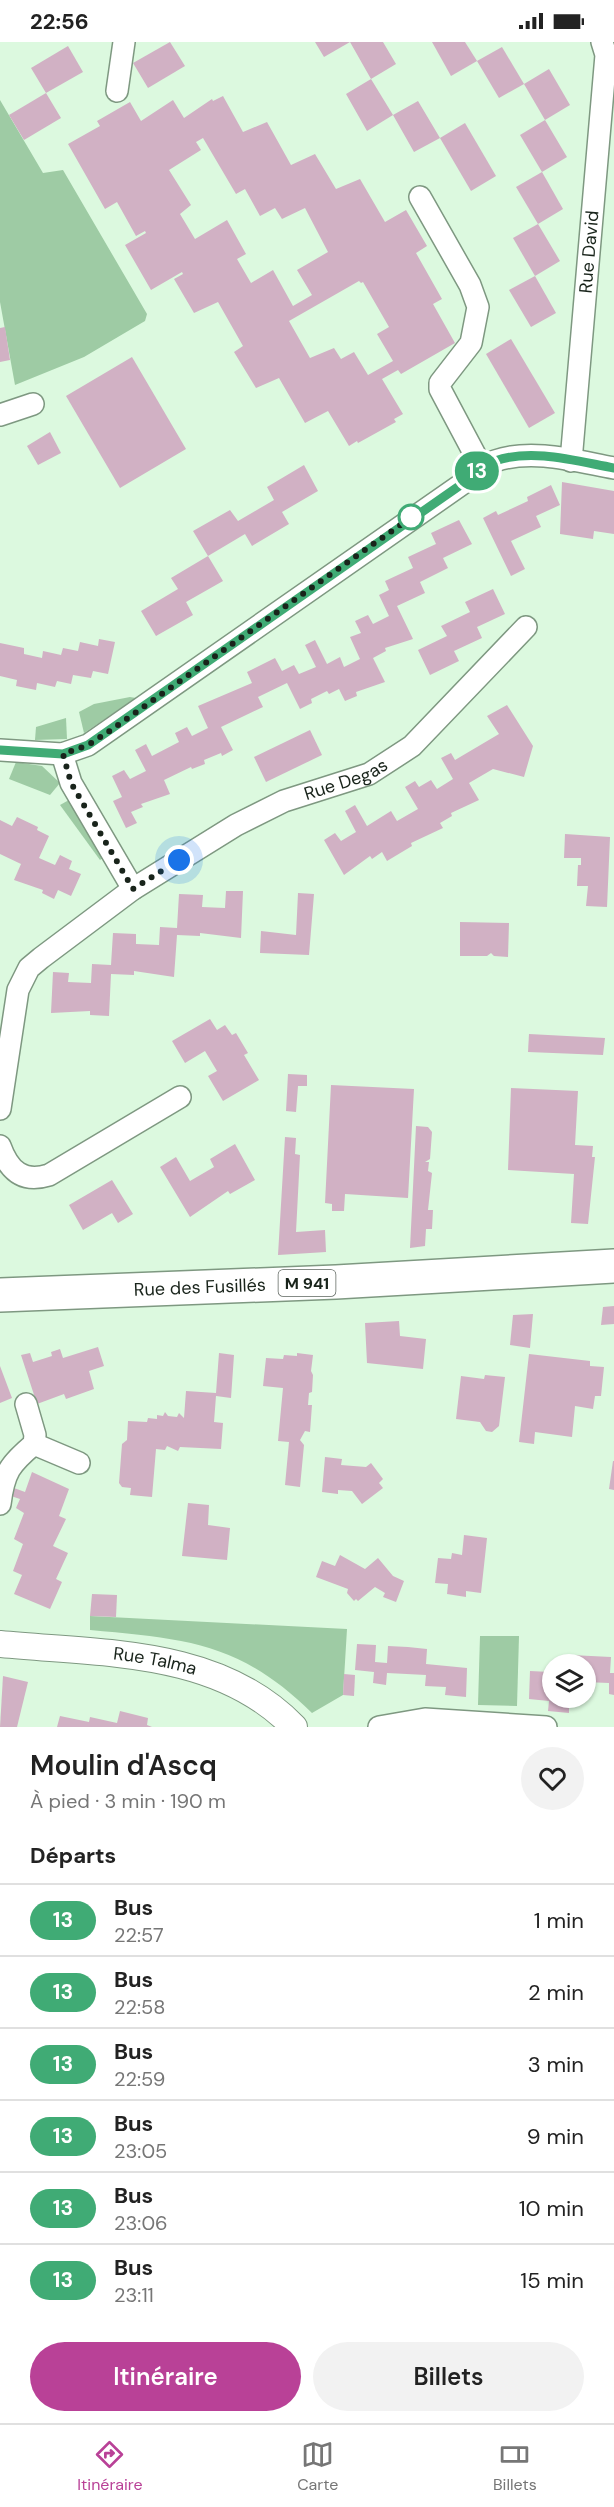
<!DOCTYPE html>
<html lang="fr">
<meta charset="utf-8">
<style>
:root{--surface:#fff;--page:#f2f2f2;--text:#222;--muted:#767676;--line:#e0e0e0;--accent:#b94197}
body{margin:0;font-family:"DM Sans",sans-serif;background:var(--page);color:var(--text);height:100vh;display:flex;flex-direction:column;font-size:22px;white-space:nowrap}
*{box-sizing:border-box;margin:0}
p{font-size:20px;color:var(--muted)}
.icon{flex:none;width:33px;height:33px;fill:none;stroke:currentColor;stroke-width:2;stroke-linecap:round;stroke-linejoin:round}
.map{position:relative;height:1685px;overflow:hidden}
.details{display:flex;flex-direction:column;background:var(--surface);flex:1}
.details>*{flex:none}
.badge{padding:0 12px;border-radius:20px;font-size:21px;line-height:39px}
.fabs{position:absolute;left:542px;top:1612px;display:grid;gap:12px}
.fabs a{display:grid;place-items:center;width:54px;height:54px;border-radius:50%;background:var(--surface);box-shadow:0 2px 4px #0004;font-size:30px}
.you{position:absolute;width:30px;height:30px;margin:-15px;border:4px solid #fff;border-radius:50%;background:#1a73e8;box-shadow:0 0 0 9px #1a73e833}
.map>.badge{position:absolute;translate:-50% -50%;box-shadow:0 0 0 3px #fff}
h2{padding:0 30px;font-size:22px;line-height:54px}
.round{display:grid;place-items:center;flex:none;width:63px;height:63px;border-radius:32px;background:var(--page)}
.overview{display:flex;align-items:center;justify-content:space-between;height:102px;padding:0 30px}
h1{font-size:28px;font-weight:600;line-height:45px}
.button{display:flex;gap:12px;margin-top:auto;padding:12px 30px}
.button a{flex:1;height:69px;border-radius:36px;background:var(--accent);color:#fff;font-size:24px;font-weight:600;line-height:69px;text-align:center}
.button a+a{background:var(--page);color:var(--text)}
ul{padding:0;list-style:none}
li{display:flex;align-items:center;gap:18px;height:72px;padding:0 30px;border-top:2px solid var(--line)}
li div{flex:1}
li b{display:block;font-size:22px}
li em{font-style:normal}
li .badge{min-width:66px;font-weight:700;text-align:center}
.status{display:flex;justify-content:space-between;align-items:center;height:42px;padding:0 30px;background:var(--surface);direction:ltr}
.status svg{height:16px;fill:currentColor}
.dock{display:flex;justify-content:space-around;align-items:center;height:84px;border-top:2px solid var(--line);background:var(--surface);font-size:16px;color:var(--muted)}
.dock a{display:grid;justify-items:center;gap:3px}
.dock .active{color:var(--accent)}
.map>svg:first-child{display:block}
.green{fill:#9ecba4}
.building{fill:#d1b1c4;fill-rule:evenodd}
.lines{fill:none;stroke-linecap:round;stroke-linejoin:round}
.minor-casing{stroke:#7e9881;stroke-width:24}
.tertiary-casing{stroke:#7e9881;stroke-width:28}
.primary-casing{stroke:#7e9881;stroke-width:36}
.minor{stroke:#fff;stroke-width:21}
.tertiary{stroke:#fff;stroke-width:26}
.primary{stroke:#fff;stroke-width:33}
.line-casing{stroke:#fff;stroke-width:14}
.line{stroke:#40ab75;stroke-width:9}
.walk{stroke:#19241b;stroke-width:6;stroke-dasharray:0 10.8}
.stop-dot{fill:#fff;stroke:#40ab75;stroke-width:3}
.labels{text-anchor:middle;stroke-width:4.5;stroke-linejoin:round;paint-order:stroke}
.shield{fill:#fff;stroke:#5e665f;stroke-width:1.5}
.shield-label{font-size:16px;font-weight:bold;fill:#19241b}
.street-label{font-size:18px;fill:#19241b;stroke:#fff}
</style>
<div class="status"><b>22:56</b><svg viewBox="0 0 49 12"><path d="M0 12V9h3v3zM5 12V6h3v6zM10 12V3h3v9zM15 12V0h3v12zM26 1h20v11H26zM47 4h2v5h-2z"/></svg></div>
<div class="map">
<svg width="614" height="1685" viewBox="0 0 614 1685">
<rect width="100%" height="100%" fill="#dcf9df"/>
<g class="green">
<polygon points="0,58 43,131 63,128 147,272 145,279 84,315 15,343 0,260"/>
<polygon points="130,655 136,656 84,691 79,670 94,662"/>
<polygon points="66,676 67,697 35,698 36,685"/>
<polygon points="16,720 42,724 60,741 50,753 9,737"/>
<polygon points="69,758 103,816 100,818 60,763"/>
<path d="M90,1574L347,1587L343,1653L312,1671C240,1600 186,1597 90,1588Z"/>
<polygon points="480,1594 519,1594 517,1664 478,1663"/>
</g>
<g class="building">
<polygon points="170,0 185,24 148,46 133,21"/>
<polygon points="315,0 350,0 324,15"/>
<polygon points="350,0 383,0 396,22 371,37 393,73 418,59 440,96 414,110 393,73 367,89 346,52 371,37"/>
<polygon points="432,0 465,0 477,19 451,34"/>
<polygon points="68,4 83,30 46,51 31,26"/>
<polygon points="502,5 524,42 499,56 477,19"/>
<polygon points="549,27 570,63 545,78 524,42"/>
<polygon points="46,51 61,76 24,98 9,73"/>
<path d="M223,54L243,90L267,80L291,123L315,112L336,147L360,137L385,180L406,168L427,204L416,211L442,257L433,262L455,301L401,332L398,328L382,337L403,372L394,377L396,380L358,401L357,399L349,404L328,369L305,381L279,336L256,346L234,310L243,304L218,260L194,271L174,237L183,232L182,230L151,248L125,203L146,191L145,189L136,194L117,160L105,167L68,102L100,84L97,79L130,60L141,79L173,58L184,76L212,57L213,59ZM203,96L236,152L245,147L260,174L275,166L282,177L305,166L328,210L297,228L312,253L293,264L273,228L251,241L237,217L246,212L227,178L195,197L180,172L191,163L169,128L201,108L196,100ZM359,239L361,241L363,240L389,285L377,292L393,319L368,333L354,310L341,317L334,306L310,316L289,279Z"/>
<polygon points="545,78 567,115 542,130 520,93"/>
<polygon points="465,81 496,134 471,149 440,96"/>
<polygon points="542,130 563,167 538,182 516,145"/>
<polygon points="538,182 560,219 535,234 513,196"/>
<polygon points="535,234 556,271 531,285 509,248"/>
<polygon points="5,285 10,318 0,320 0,286"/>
<polygon points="511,297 555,371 529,386 486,312"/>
<polygon points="132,315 186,407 120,446 66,354"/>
<polygon points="50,390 61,411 38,423 27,404"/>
<polygon points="304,423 318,449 282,470 289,482 252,504 245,492 208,514 193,489 230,468 238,479 274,458 267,445"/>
<polygon points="562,440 614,449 614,492 594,489 593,497 560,492"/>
<polygon points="551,443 560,463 536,474 541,485 511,499 525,527 511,534 483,476 496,469 498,473 528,459 527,455"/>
<polygon points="459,478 472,502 443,516 448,526 420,540 425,551 397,564 413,597 385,606 386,609 373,616 385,640 356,650 357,654 345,659 339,647 329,652 327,649 311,657 312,661 300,667 287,641 258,655 263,665 221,685 233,708 222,714 221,711 204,718 205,722 192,727 191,725 164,738 170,752 141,762 143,765 131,770 137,781 126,786 113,759 122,755 112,734 124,728 130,737 146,729 135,708 146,702 152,714 179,700 175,691 187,685 192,694 208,686 198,664 252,641 247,630 275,616 282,629 294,623 299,632 316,625 305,603 315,598 327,622 340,615 344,625 360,617 350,595 361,591 355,579 368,573 373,582 389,574 379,553 389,548 385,539 413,526 408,515 436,502 431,491"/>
<polygon points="208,514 223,539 186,560 193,573 156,594 141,569 178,547 171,536"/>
<polygon points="493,547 505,572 477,585 482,596 454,609 459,619 430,633 418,608 447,594 441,584 470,570 465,560"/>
<polygon points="99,597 115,600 108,632 93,629 91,636 73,633 71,642 57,639 55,645 37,641 36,648 16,644 17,638 0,634 0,601 24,606 24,612 42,616 43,609 61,613 63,606 78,609 80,600 98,604"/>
<polygon points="507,663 533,704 524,735 493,727 469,741 479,758 451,771 452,774 440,781 443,786 411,801 412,804 387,819 382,810 372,817 370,814 344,833 324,798 335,791 341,799 356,790 345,769 355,763 367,784 391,769 397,779 418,767 405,745 415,739 419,745 431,738 437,747 453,737 441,716 451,711 455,718 499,692 487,674"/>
<polygon points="310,688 322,713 266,740 254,715"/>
<polygon points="17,775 38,785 37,788 49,794 39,816 55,823 60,813 72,819 69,827 81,832 71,854 58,848 54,857 42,851 43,848 14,838 21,822 0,812 0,778 12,784"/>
<polygon points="565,792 610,795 607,865 586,864 588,844 577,844 578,823 581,823 581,816 564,816"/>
<polygon points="226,849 243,849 241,896 200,891 200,894 177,893 174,935 134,929 134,933 111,932 109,974 90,973 90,969 51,971 53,930 69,931 68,940 91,941 92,922 111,923 113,891 136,892 136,902 159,903 160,885 177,886 179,852 203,853 202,865 225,866"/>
<polygon points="298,851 314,852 309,913 260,911 261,889 296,893"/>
<polygon points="460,880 509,881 508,915 494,914 491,911 487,914 460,914"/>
<polygon points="210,977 217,988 225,983 232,993 236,991 248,1011 244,1013 259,1038 223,1059 208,1034 217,1029 205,1009 185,1021 172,999"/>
<polygon points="529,992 605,996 603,1013 528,1010"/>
<polygon points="288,1032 307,1033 307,1044 298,1044 296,1070 286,1069"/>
<polygon points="331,1043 414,1047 408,1156 345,1152 344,1169 332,1169 332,1162 325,1161"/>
<polygon points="511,1046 578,1049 575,1103 593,1104 592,1115 595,1115 588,1182 571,1181 574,1132 508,1128"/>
<polygon points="416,1084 428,1085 432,1090 430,1117 425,1120 429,1120 428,1129 432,1131 428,1168 433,1168 432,1187 426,1187 425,1204 410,1206"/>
<polygon points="285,1095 296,1096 295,1112 300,1113 296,1190 325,1188 326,1210 278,1213"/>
<polygon points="235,1102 255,1138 230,1152 228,1149 190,1175 160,1125 176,1115 190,1139 214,1125 210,1117"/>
<polygon points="112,1138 133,1172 118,1181 112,1171 83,1188 69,1163"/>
<polygon points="614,1264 614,1282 601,1283 603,1265"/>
<polygon points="533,1272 530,1306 510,1303 513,1273"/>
<polygon points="399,1279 400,1294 426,1297 423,1327 367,1321 365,1281"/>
<polygon points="98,1305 104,1324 89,1329 94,1347 66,1357 64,1352 37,1362 21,1313 30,1311 33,1320 52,1314 51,1310 60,1307 63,1316"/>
<polygon points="219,1311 234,1313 231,1356 216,1354 214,1380 223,1381 221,1407 180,1405 178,1409 167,1404 165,1408 156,1407 152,1455 130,1453 131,1446 122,1445 119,1441 122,1402 127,1398 128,1379 147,1380 148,1376 157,1377 157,1373 163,1374 165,1370 168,1374 177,1375 179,1371 184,1376 186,1349 216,1351"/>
<polygon points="297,1311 313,1313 311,1329 313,1333 312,1350 309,1351 308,1363 312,1363 310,1390 305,1389 300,1398 304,1403 300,1445 285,1443 289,1400 278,1399 283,1346 263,1344 266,1316 283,1317 284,1313 297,1314"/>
<polygon points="529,1312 590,1319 590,1324 604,1325 601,1354 595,1354 593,1367 575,1364 572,1395 535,1390 534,1402 519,1400"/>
<polygon points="0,1324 12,1356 0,1361"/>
<polygon points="485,1333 505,1335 499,1384 492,1390 486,1389 480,1380 456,1377 461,1334 484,1337"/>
<polygon points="325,1415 342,1417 341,1423 366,1425 371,1421 383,1437 379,1441 383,1446 362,1462 352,1449 338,1448 338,1452 322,1450"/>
<polygon points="613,1419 614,1419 614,1448 609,1447"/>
<polygon points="32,1430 69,1447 59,1474 66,1477 53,1504 68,1511 56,1537 62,1540 50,1567 14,1552 22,1533 13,1529 23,1502 14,1497 24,1471 16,1466 20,1457 11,1454 14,1446 25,1450"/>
<polygon points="188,1461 209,1463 208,1483 230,1486 227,1518 182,1514"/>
<polygon points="464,1493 487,1496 481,1551 466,1549 466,1555 447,1552 448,1542 435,1541 438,1516 451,1517 452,1511 462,1513"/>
<polygon points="340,1513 365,1527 378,1516 393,1534 404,1539 396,1560 383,1555 385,1551 375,1545 358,1559 356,1557 354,1559 347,1551 348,1547 316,1535 322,1519 335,1524"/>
<polygon points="92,1552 117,1553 116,1575 90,1574"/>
<polygon points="357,1602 376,1603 375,1620 387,1621 388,1604 408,1605 427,1607 426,1622 467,1626 466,1655 445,1653 446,1645 425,1644 426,1633 387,1631 386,1643 373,1641 374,1630 355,1628"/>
<polygon points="571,1613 611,1615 610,1631 614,1631 614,1653 609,1652 609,1641 585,1640 585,1623 571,1623"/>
<polygon points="530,1629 550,1630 549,1648 552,1648 552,1656 569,1656 569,1671 548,1669 549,1659 529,1657"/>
<polygon points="344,1632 355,1633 354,1654 343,1653"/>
<polygon points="3,1634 28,1640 17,1685 0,1685"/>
<polygon points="120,1669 148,1676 147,1683 152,1685 57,1685 60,1674 89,1680 90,1675 117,1681"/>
</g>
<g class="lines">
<defs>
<g id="minor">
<polyline points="117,49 124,0"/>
<polyline points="420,155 470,243 478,265 471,301 440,341 440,347 482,426"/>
<polyline points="0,373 33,362"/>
<path id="s1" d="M571,419L606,13L602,0"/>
<path d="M0,708L62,712L88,703L495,419C532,406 576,419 614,426"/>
<polyline points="62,712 71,741 133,847"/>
<path id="s2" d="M0,1067L18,948L29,926L41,916L133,847L236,783L284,759L369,732L412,704L526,585"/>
<path d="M0,1104C9,1129 23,1141 49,1133L180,1055"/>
<polyline points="34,1402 79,1421"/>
<path d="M0,1462C4,1430 10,1422 34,1402L35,1393L26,1362"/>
<polyline points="379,1685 425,1677 546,1685"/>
</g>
<g id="tertiary">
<path id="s3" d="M0,1602C101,1612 218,1606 294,1685"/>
</g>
<g id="primary">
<path id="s4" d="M0,1253L336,1240L614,1224"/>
</g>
</defs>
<use href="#minor" class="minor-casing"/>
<use href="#tertiary" class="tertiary-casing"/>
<use href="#primary" class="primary-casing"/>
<use href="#minor" class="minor"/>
<use href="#tertiary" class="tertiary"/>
<use href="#primary" class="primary"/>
</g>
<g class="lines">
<defs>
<path id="line" d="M0,708L63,712L88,703L495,419C532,406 576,419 614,426"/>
</defs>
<use href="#line" class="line-casing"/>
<use href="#line" class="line"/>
<polyline class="walk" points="179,818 133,847 71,741 63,712 88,703 108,690 413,474 411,475"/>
</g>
<circle class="stop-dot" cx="411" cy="475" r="12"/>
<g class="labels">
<rect class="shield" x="278.5" y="1228" width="57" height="26" rx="4.5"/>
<g class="shield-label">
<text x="307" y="1247">M 941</text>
</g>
<g class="street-label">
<text dy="6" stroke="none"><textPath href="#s1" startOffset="210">Rue David</textPath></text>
<text dy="6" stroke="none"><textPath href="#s2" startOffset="516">Rue Degas</textPath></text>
<text dy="6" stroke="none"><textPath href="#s4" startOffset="200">Rue des Fusillés</textPath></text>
<text dy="6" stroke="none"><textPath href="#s3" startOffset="156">Rue Talma</textPath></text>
</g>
</g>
</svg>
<div class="fabs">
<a><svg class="icon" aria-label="layers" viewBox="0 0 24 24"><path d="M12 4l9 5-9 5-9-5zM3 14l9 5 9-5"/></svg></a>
</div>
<div class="you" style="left:179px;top:818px"></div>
<b class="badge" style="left:477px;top:429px;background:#40ab75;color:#fff">13</b>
</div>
<section class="details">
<div class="overview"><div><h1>Moulin d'Ascq</h1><p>À pied · 3 min · 190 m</p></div><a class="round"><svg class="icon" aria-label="heart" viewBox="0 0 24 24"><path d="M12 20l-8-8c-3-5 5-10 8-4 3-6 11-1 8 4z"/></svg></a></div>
<h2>Départs</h2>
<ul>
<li><span class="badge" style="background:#40ab75;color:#fff">13</span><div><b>Bus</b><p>22:57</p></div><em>1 min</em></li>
<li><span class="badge" style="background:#40ab75;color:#fff">13</span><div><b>Bus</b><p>22:58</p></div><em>2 min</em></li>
<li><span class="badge" style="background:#40ab75;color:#fff">13</span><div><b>Bus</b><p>22:59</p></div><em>3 min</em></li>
<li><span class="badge" style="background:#40ab75;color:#fff">13</span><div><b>Bus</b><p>23:05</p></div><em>9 min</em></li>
<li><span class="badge" style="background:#40ab75;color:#fff">13</span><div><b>Bus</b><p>23:06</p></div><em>10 min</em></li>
<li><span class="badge" style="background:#40ab75;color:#fff">13</span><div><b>Bus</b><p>23:11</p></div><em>15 min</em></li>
</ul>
<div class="button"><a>Itinéraire</a><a>Billets</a></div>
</section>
<nav class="dock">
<a class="active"><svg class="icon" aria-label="directions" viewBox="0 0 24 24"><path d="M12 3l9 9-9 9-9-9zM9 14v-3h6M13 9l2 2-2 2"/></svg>Itinéraire</a>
<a><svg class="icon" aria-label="map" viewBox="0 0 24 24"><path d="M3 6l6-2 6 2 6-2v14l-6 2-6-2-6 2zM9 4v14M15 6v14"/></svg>Carte</a>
<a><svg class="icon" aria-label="tickets" viewBox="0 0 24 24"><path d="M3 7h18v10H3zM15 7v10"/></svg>Billets</a>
</nav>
